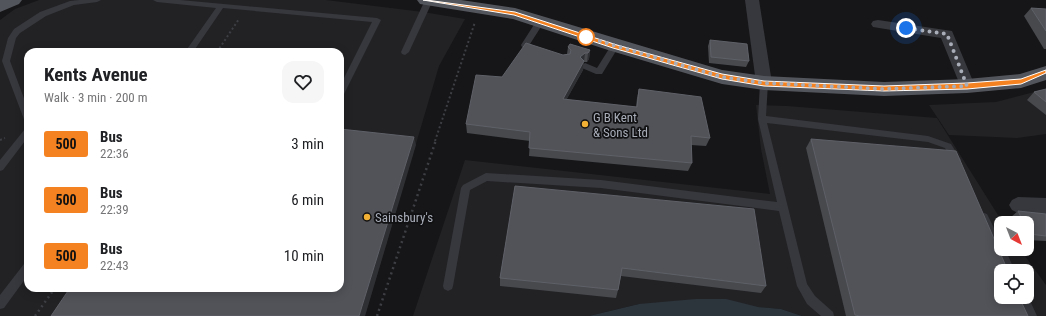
<!DOCTYPE html>
<meta charset="utf-8">
<style>
:root{--surface:#fff;--page:#f6f6f6;--text:#202124;--muted:#757577}
body{margin:0;font-family:"Roboto Condensed",sans-serif;background:var(--page);color:var(--text);height:100vh;display:flex;flex-direction:column;font-size:15px;white-space:nowrap}
*{box-sizing:border-box;margin:0}
p{font-size:13px;color:var(--muted)}
.icon{flex:none;width:22px;height:22px;fill:none;stroke:currentColor;stroke-width:2;stroke-linecap:round;stroke-linejoin:round}
.map{position:relative;flex:1;overflow:hidden}
.sheet{position:absolute;left:24px;top:48px;width:320px;height:244px;display:flex;flex-direction:column;background:var(--surface);border-radius:12px;box-shadow:0 2px 10px #0003}
.sheet>*{flex:none}
.badge{padding:0 8px;border-radius:3px;font-size:14px;line-height:26px}
.needle{width:26px;rotate:138deg}
.buttons{position:absolute;left:994px;top:216px;display:grid;gap:8px}
.buttons a{display:grid;place-items:center;width:40px;height:40px;border-radius:8px;background:var(--surface);box-shadow:0 2px 10px #0003;font-size:20px}
.you{position:absolute;width:20px;height:20px;margin:-10px;border:3px solid #fff;border-radius:50%;background:#1a73e8;box-shadow:0 0 0 6px #1a73e833}
.map>.badge{position:absolute;translate:-50% -50%;box-shadow:0 0 0 2px #fff}
.round{display:grid;place-items:center;flex:none;width:42px;height:42px;border-radius:12px;background:var(--page)}
.head{display:flex;align-items:center;justify-content:space-between;height:68px;padding:0 20px}
h1{font-size:19px;font-weight:700;line-height:30px}
ul{padding:0;list-style:none}
li{display:flex;align-items:center;gap:12px;height:56px;padding:0 20px}
li div{flex:1}
li b{display:block;font-size:15px}
li em{font-style:normal}
li .badge{min-width:44px;font-weight:700;text-align:center}
.map>svg:first-child{display:block}
.built{fill:#222225;fill-rule:evenodd}
.water{fill:#2c353c}
.lines{fill:none;stroke-linecap:round;stroke-linejoin:round}
.path-far1{stroke:#3d3f44;stroke-width:2;stroke-dasharray:2 2.5;stroke-linecap:butt}
.path{stroke:#3d3f44;stroke-width:2.5;stroke-dasharray:2 3.5;stroke-linecap:butt}
.lane{fill:#37383d;fill-rule:evenodd}
.street{fill:#37383d;fill-rule:evenodd}
.primary{fill:#53555c;fill-rule:evenodd}
.wall{fill:#47494d}
.shaded-wall{fill:#2f3033}
.building{fill:#525359;stroke:#5f6168}
.line{fill:#f58220;stroke:#fff}
.walk{stroke:#a8adb8;stroke-width:4;stroke-dasharray:0 7.2}
.stop-dot{fill:#fff;stroke:#f58220;stroke-width:2}
.poi-dot{fill:#f2b134;stroke:#111113;stroke-width:1.5}
.labels{text-anchor:middle;stroke-width:3.5;stroke-linejoin:round;paint-order:stroke}
.poi-label{font-size:13px;fill:#a8adb8;stroke:#111113;text-anchor:start}
</style>
<div class="map">
<svg width="1046" height="316" viewBox="0 0 1046 316">
<rect width="100%" height="100%" fill="#161618"/>
<g class="built">
<path d="M39,0H326L423,12L465,19L439,66L365,316H0V20L15,9ZM28,52H340V288H28Z"/>
<polygon points="1046,89 1046,134 1017,138 949,135 929,105 996,102"/>
<path d="M756,105L787,106L937,118L1003,223H1001V249H1020L1046,285V316H802L781,309L758,307L639,304L589,316H413L465,160L770,194L761,149ZM1001,271H1027V297H1001Z"/>
</g>
<polygon class="water" points="696,299 726,299 758,307 781,309 802,316 589,316 639,304"/>
<g class="lines">
<g class="path-far1">
<polyline points="217,52 239,19"/>
<polyline points="0,140 5,138"/>
<polyline points="435,141 475,22"/>
</g>
<g class="path">
<polyline points="35,316 55,288"/>
<polyline points="377,316 436,140"/>
</g>
<g class="lane">
<polygon points="79,0 101,0 97,2 74,5 46,16 20,33 16,38 10,61 28,109 28,123 25,122 2,61 8,38 14,29 40,12 70,1"/>
<polygon points="153,0 180,0 377,18 381,20 344,94 340,97 340,86 372,22 223,8 193,52 185,52 216,8 157,2"/>
<polygon points="425,0 433,0 409,52 405,55 402,54 401,52"/>
<polygon points="537,20 543,20 544,22 530,44 538,48 534,51 522,47 521,45"/>
<polygon points="615,43 619,46 602,74 596,74 582,68 581,66 585,63 597,68 612,44"/>
<polygon points="764,80 768,83 766,116 928,136 951,144 961,160 959,163 953,163 945,148 928,142 767,123 807,284 815,296 833,312 834,316 821,316 807,304 797,286 779,211 601,188 487,181 470,190 453,286 452,289 448,291 444,289 443,286 461,188 463,185 486,173 601,180 777,202 758,119 760,83"/>
<polygon points="28,128 28,137 3,170 0,171 0,160 25,129"/>
<polygon points="984,213 987,214 1001,242 1001,249 1005,249 1015,271 1005,271 979,217 981,214"/>
<polygon points="28,262 28,275 4,308 0,309 0,295 24,264"/>
<polygon points="1027,294 1037,316 1026,316 1018,297 1027,297"/>
</g>
<g class="street">
<polygon points="745,0 759,0 772,83 769,87 764,88 759,87 756,83"/>
<polygon points="878,20 952,31 975,86 972,90 967,91 962,90 941,38 873,27 871,24 873,21"/>
<polygon points="1018,197 1046,198 1046,214 1018,213 1012,210 1009,205 1012,200"/>
</g>
<g class="primary">
<polygon points="0,0 22,0 19,4 0,12"/>
<polygon points="417,0 461,0 515,8 722,70 764,76 884,82 967,79 1020,74 1046,66 1046,80 1021,88 967,93 884,96 764,90 722,84 608,50 513,19 426,5 420,4"/>
</g>
</g>
<g class="wall">
<polygon points="1031,8 1046,9 1046,49 1044,49 1024,16"/>
<polygon points="710,40 749,61 746,67 709,63 708,46"/>
<polygon points="568,47 590,50 589,59 587,62 584,62 583,70 566,100 636,107 637,98 639,89 710,138 706,146 691,145 692,163 688,171 529,156 530,141 467,133 466,124 502,77 563,55 567,54"/>
<polygon points="1046,89 1046,115 1027,100 1034,92"/>
<polygon points="811,139 1028,316 846,316 806,148"/>
<polygon points="515,186 766,286 761,293 621,276 618,290 616,298 500,286 500,278"/>
<polygon points="1018,211 1046,214 1046,241 1027,240 1027,223 1014,223 1011,217"/>
</g>
<g class="shaded-wall">
<polygon points="590,50 589,59 587,62 588,53"/>
<polygon points="585,53 583,70 562,108 563,99 580,57"/>
<polygon points="414,137 416,145 365,316 359,316"/>
</g>
<g class="building">
<polygon points="1031,8 1046,9 1046,31"/>
<polygon points="710,40 747,44 749,61 711,57"/>
<polygon points="526,43 563,55 570,54 571,50 568,47 570,44 590,50 588,53 585,53 580,57 584,61 563,99 637,107 639,89 701,97 710,138 691,136 692,163 529,148 530,132 466,124 476,75 502,77"/>
<polygon points="1046,89 1046,102 1034,92"/>
<polygon points="340,129 414,137 359,316 51,316 70,288 340,288"/>
<polygon points="811,139 956,151 1008,271 1001,271 1001,297 1019,297 1028,316 860,316 855,315"/>
<polygon points="515,186 754,209 766,286 622,268 618,290 500,278"/>
<polygon points="1018,211 1046,214 1046,236 1029,234 1027,230 1027,223 1024,223"/>
</g>
<polygon class="line" points="423,0 426,0 515,12 617,45 722,74 764,81 884,86 967,83 1021,79 1046,70 1046,73 1021,84 967,89 884,91 764,86 722,79 613,48 514,15"/>
<g class="lines">
<polyline class="walk" points="586,37 722,77 764,83 884,89 967,86 947,34 906,28"/>
</g>
<circle class="stop-dot" cx="586" cy="37" r="8"/>
<g class="poi-dot">
<circle cx="585" cy="124" r="4"/>
<circle cx="367" cy="217" r="4"/>
</g>
<g class="labels">
<g class="poi-label">
<text x="593" y="122">G B Kent<tspan x="593" dy="15">&amp; Sons Ltd</tspan></text>
<text x="375" y="222">Sainsbury's</text>
</g>
</g>
</svg>
<div class="buttons">
<a><svg class="needle" viewBox="-14 -14 28 28"><path d="M0-13l5 13h-10z" fill="#e53935"/><path d="M0 13l5-13h-10z" fill="#757577"/></svg></a>
<a><svg class="icon" aria-label="locate" viewBox="0 0 24 24"><circle cx="12" cy="12" r="6"/><path d="M12 2v4M12 18v4M2 12h4M18 12h4"/></svg></a>
</div>
<div class="you" style="left:906px;top:28px"></div>
<section class="sheet">
<div class="head"><div><h1>Kents Avenue</h1><p>Walk · 3 min · 200 m</p></div><a class="round"><svg class="icon" aria-label="heart" viewBox="0 0 24 24"><path d="M12 20l-8-8c-3-5 5-10 8-4 3-6 11-1 8 4z"/></svg></a></div>
<ul>
<li><span class="badge" style="background:#f58220;color:#111">500</span><div><b>Bus</b><p>22:36</p></div><em>3 min</em></li>
<li><span class="badge" style="background:#f58220;color:#111">500</span><div><b>Bus</b><p>22:39</p></div><em>6 min</em></li>
<li><span class="badge" style="background:#f58220;color:#111">500</span><div><b>Bus</b><p>22:43</p></div><em>10 min</em></li>
</ul>
</section>
</div>
